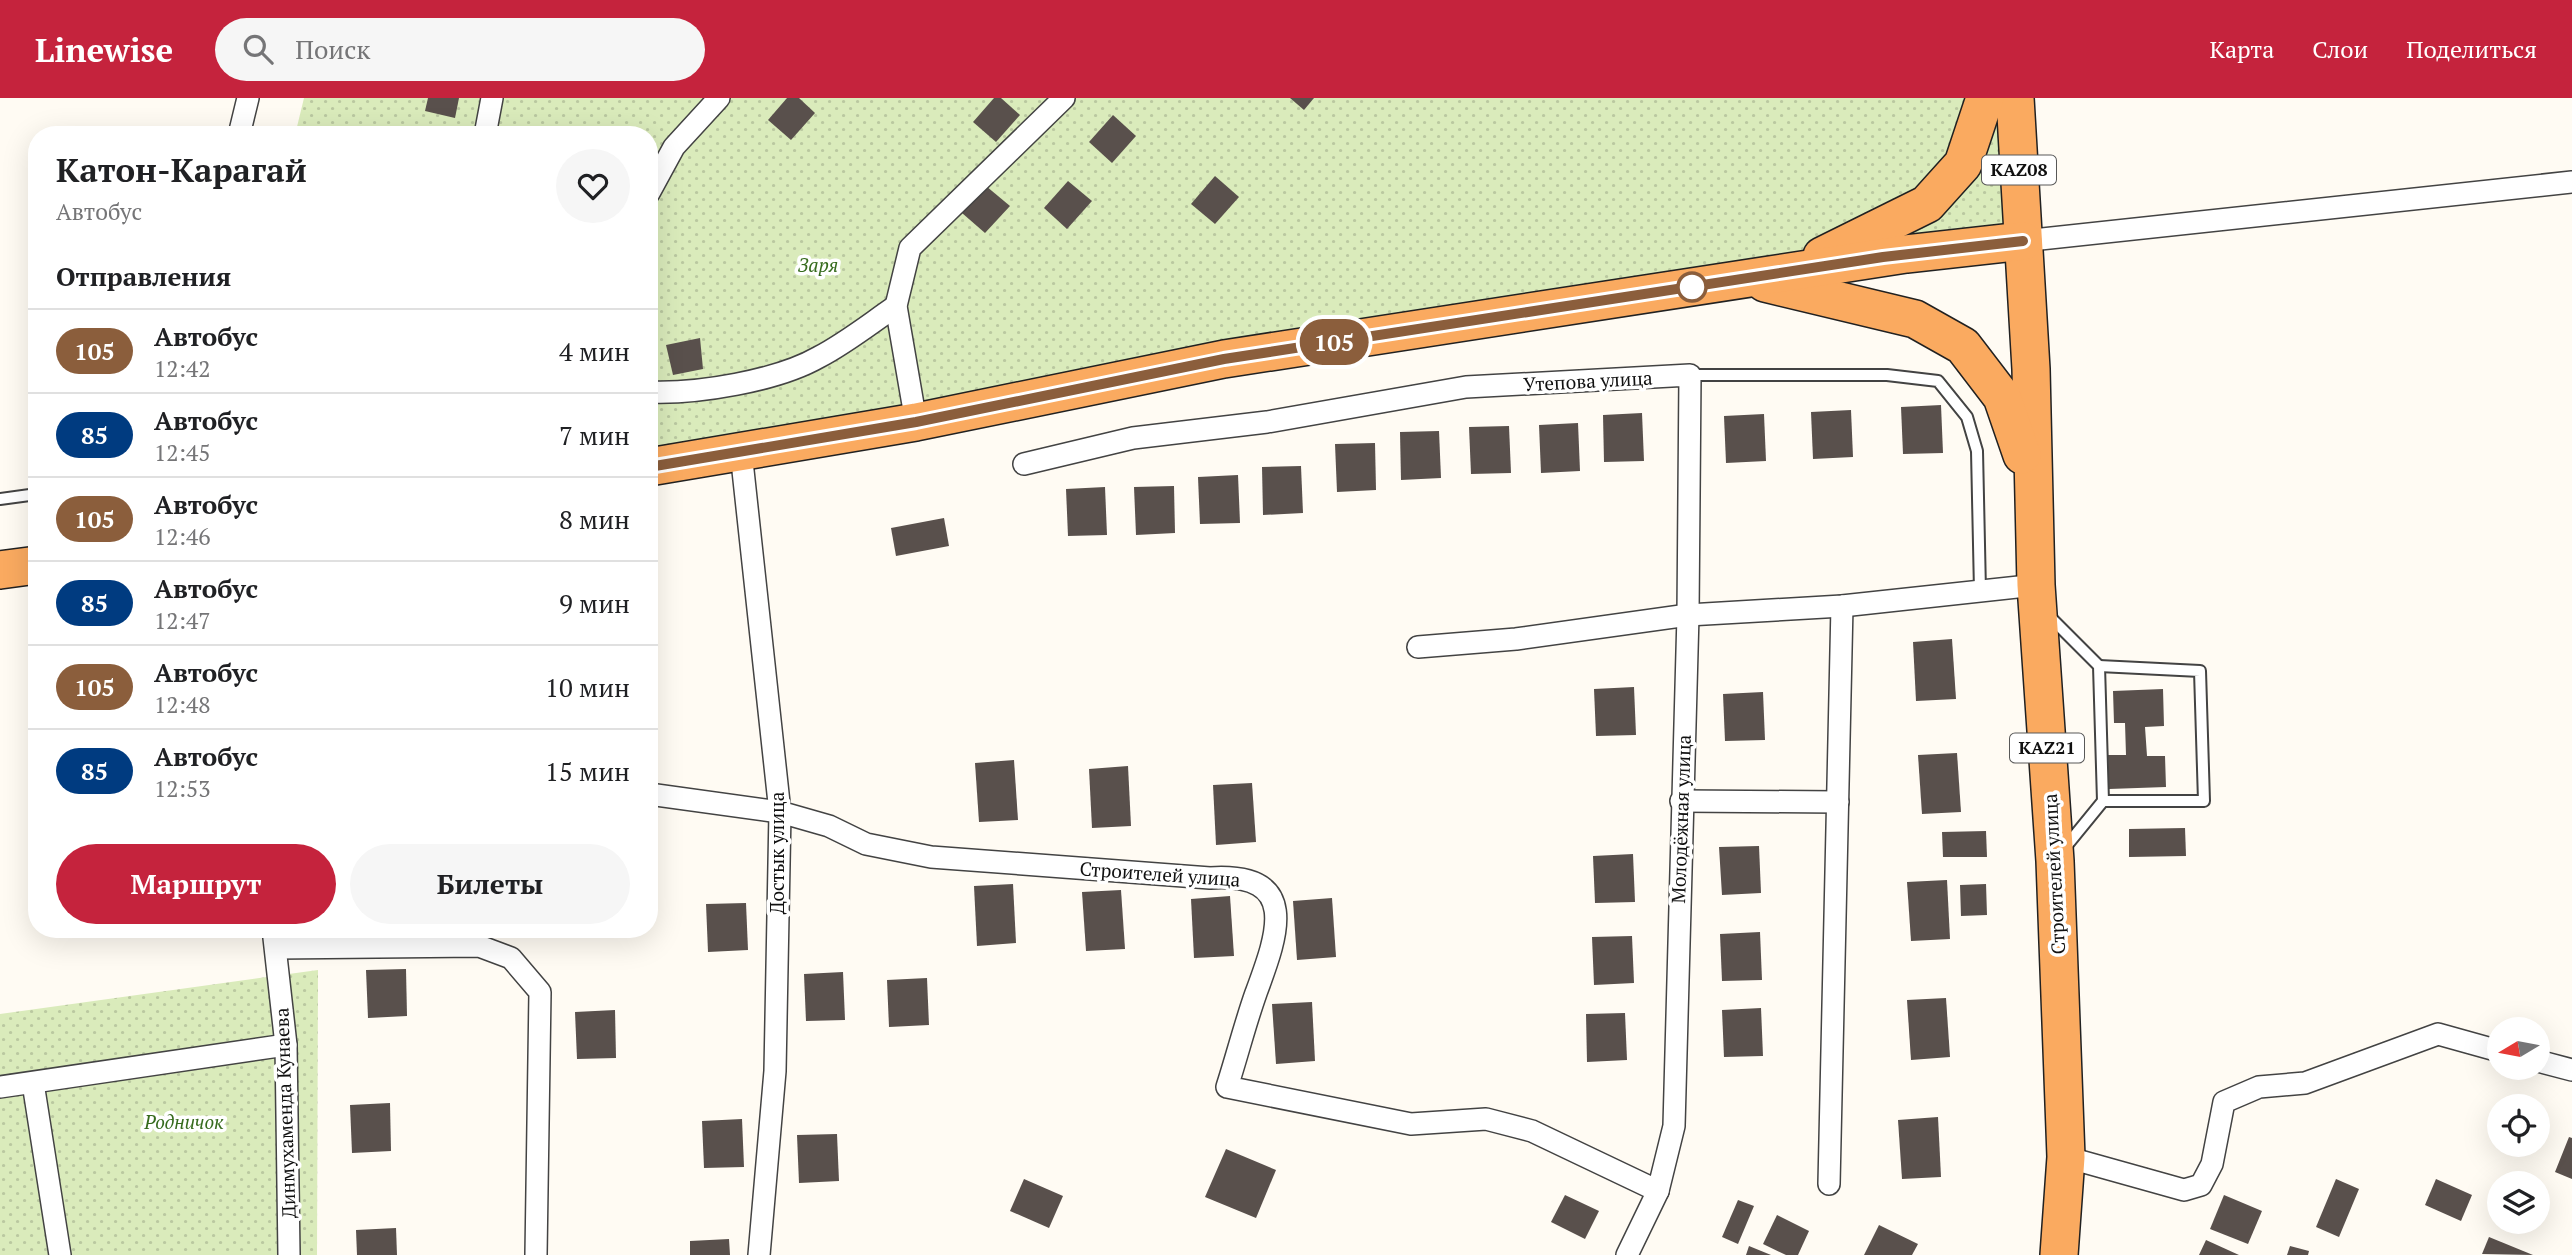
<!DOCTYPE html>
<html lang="ru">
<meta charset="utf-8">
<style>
:root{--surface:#fff;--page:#f6f6f6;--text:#202124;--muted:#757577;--line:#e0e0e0;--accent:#c5233d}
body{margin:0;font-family:"PT Serif",serif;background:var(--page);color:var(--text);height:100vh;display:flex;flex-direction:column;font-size:26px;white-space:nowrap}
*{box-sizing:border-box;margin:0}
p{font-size:23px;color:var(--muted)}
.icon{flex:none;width:38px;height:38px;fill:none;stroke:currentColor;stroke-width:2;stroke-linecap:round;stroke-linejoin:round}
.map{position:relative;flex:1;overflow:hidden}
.side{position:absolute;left:28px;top:28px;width:630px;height:812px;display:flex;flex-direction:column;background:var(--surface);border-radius:28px;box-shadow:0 7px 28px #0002}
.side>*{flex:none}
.badge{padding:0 14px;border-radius:23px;font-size:24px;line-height:46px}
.needle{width:46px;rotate:260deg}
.controls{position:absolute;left:2487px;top:919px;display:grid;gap:14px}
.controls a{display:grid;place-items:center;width:63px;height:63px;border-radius:50%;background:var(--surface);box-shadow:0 7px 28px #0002;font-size:35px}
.map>.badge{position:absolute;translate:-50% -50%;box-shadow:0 0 0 4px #fff}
h2{padding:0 28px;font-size:26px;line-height:63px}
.round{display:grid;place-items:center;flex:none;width:74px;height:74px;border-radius:37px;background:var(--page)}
.summary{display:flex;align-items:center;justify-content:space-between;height:119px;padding:0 28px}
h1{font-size:33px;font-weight:700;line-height:52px}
.button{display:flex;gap:14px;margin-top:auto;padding:14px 28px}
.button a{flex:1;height:80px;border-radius:42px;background:var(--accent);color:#fff;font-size:28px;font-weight:700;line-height:80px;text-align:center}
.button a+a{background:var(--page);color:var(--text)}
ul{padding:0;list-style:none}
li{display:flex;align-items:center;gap:21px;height:84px;padding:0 28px;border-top:2px solid var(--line)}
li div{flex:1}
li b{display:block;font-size:26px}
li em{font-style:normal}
li .badge{min-width:77px;font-weight:700;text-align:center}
header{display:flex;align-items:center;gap:42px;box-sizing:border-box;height:98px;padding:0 35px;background:var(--accent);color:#fff}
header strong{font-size:33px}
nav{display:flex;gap:38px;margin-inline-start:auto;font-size:24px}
.search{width:490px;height:63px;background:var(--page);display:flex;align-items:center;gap:18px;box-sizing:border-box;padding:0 24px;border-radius:38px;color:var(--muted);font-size:26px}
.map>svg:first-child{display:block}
.garden{fill:url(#garden-dots)}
.building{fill:#59504c}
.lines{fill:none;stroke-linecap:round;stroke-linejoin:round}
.service-casing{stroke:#434343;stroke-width:14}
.minor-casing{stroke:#434343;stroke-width:24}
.trunk-casing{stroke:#212121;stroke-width:40}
.service{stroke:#fff;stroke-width:10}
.minor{stroke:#fff;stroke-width:21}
.trunk{stroke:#faaa60;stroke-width:37}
.line-casing{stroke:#fff;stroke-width:16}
.line{stroke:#8b5e3c;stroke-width:10}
.stop-dot{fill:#fff;stroke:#8b5e3c;stroke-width:3.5}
.labels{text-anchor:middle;stroke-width:7;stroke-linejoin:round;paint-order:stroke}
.shield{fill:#fff;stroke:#585858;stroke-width:2}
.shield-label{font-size:18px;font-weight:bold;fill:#101010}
.park-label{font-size:19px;font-style:italic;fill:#366b1d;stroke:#fff}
.street-label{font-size:19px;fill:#101010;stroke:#fff}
</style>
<header>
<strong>Linewise</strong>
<div class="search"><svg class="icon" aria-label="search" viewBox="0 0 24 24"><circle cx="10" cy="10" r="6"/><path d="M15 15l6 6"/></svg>Поиск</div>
<nav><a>Карта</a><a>Слои</a><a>Поделиться</a></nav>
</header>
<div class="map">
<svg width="2572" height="1157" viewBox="0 0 2572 1157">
<defs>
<pattern id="garden-dots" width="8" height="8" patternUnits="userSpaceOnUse" patternTransform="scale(1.75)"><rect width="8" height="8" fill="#daebbb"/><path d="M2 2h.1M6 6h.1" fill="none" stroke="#bac8a0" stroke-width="1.8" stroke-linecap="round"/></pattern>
</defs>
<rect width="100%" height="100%" fill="#fffbf3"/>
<g class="garden">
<polygon points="304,0 2021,0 2023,143 649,354 649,37 295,37"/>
<polygon points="318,872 317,1157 0,1157 0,916"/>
</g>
<g class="building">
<polygon points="428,0 459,0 455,20 425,13"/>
<polygon points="787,0 799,0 815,15 791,42 768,22"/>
<polygon points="994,0 1001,0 1020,17 996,44 973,24"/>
<polygon points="1290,0 1314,0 1304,12"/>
<polygon points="1113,17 1136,38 1112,65 1089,44"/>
<polygon points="1215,78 1239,99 1215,126 1191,106"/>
<polygon points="1068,83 1092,103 1067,131 1044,110"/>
<polygon points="986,88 1010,108 985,135 962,115"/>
<polygon points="700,240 703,271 673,277 666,247"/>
<polygon points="1941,307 1943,355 1903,356 1901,309"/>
<polygon points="1851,312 1853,359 1813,361 1811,314"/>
<polygon points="1642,315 1644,363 1604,364 1603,317"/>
<polygon points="1764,316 1766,363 1726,365 1724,318"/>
<polygon points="1578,325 1580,373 1541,375 1539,327"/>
<polygon points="1509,328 1511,375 1471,376 1469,329"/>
<polygon points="1439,333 1441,380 1401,382 1400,334"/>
<polygon points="1375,345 1376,392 1337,394 1335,346"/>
<polygon points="1301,368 1303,415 1263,417 1262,369"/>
<polygon points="1238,377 1240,425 1200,426 1198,379"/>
<polygon points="1174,388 1175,435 1136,437 1134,389"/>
<polygon points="1105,389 1107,437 1068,438 1066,391"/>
<polygon points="944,420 949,448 896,458 891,430"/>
<polygon points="1952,541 1956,601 1916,603 1913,544"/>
<polygon points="1634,589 1636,637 1596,638 1594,591"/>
<polygon points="2163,591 2164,628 2145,629 2147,658 2165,658 2166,689 2109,691 2108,657 2126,657 2125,625 2114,625 2113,593"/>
<polygon points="1763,594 1765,642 1725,643 1723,596"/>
<polygon points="1957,655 1961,714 1922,716 1918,657"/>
<polygon points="1014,662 1018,722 979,724 975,665"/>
<polygon points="1128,668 1131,728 1092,730 1089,671"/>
<polygon points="1252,685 1256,744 1216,747 1213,687"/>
<polygon points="2185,730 2186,758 2129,759 2129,731"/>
<polygon points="1986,733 1987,759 1943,759 1942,734"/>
<polygon points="1759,748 1761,795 1722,797 1719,749"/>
<polygon points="1633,756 1635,804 1595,805 1593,758"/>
<polygon points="1947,782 1950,841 1911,843 1907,784"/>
<polygon points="1013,786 1016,845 977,848 974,788"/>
<polygon points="1986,786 1987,817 1961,818 1960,787"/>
<polygon points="1121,792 1125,851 1086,853 1082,794"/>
<polygon points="1230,798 1234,858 1194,860 1191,801"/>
<polygon points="1332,800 1336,859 1297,862 1293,803"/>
<polygon points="746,805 748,852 708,854 706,806"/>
<polygon points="1760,834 1762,882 1722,883 1720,836"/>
<polygon points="1632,838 1634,885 1594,887 1592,839"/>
<polygon points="406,871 407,918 368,920 366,872"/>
<polygon points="843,874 845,922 806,923 804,876"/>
<polygon points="927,880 929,927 889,929 887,882"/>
<polygon points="1946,900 1950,959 1911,962 1907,902"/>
<polygon points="1312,904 1315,963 1276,966 1272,906"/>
<polygon points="1761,910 1763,958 1724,959 1722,912"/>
<polygon points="615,912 616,960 577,961 575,914"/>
<polygon points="1625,915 1627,962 1587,964 1586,916"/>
<polygon points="390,1005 391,1053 352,1055 350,1007"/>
<polygon points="1938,1019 1941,1079 1902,1081 1898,1022"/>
<polygon points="742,1021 744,1069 704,1070 702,1023"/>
<polygon points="837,1036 839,1083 799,1085 797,1037"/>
<polygon points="2569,1039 2572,1040 2572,1081 2555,1074"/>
<polygon points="1226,1051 1276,1072 1256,1120 1205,1099"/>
<polygon points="1024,1081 1063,1098 1049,1130 1010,1113"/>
<polygon points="2336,1081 2359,1091 2339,1139 2316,1129"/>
<polygon points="2436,1081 2472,1097 2461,1123 2425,1107"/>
<polygon points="1565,1097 1599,1113 1585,1141 1551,1124"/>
<polygon points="2224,1097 2262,1113 2248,1146 2210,1131"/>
<polygon points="1738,1102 1754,1108 1738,1146 1722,1139"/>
<polygon points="1777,1117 1809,1133 1798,1157 1786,1157 1763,1146"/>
<polygon points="1879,1127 1918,1146 1912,1157 1864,1157"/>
<polygon points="396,1130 397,1157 357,1157 356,1132"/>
<polygon points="2489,1139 2533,1157 2482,1156"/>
<polygon points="729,1141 730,1157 690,1157 690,1143"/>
<polygon points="2206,1142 2239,1157 2199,1157"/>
<polygon points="1749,1148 1771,1157 1746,1157"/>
<polygon points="2290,1148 2309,1153 2308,1157 2287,1157"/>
</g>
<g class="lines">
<defs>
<g id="service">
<polyline points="1690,277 1887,277 1938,283 1967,319 1977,353 1980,493"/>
<polyline points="0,401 37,396"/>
<polyline points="2048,517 2099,568 2103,703 2063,752"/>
<polyline points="2099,568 2200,573 2204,703 2103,703"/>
</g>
<g id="minor">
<polyline points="239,37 248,0"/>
<polyline points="485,37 492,0"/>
<polyline points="649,95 674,49 719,0"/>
<polyline points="2023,143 2572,84"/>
<path d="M649,294C697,296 777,283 819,259C846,245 871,225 896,208"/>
<polyline points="916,324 896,208 910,150 1064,0"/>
<polyline points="741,354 780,714 775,973 759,1157"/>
<polyline points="1024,366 1133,340 1267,324 1466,289 1690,277 1688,517 1674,1028 1658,1093 1627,1157"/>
<polyline points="1418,549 1516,541 1688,517 1842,508 2036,487"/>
<path d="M649,696L780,714L829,728L866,746L931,759L1210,780C1302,774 1277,838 1256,895C1245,926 1237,958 1227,989L1411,1026L1486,1021L1532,1033L1658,1093"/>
<polyline points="1681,703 1838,704"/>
<polyline points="273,831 286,947 289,1157"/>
<polyline points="276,850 479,848 511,860 540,894 536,1157"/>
<polyline points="2538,963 2572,972"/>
<polyline points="33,985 60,1157"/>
<polyline points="0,989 286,947"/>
<polyline points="2066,1059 2184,1092 2201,1087 2212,1066 2224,1004 2259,989 2305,985 2438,936 2499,953"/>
<polyline points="1829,1086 1842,508"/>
</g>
<g id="trunk">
<polyline points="2015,0 2031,271 2036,487 2055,763 2066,1059 2059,1157"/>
<polyline points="1822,158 1927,106 1963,66 1985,0"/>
<polyline points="1765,185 1915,221 1963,248 2002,299 2022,357"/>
<polyline points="649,369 916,324 1224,261 1906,156 2023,143"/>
<polyline points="0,472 37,467"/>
</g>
</defs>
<use href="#service" class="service-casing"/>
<use href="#minor" class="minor-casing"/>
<use href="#trunk" class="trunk-casing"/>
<use href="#service" class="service"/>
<use href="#minor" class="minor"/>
<use href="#trunk" class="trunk"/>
</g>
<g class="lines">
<defs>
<polyline id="line" points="649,369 916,324 1224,261 1883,159 2023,143"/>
</defs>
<use href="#line" class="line-casing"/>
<use href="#line" class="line"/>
</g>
<circle class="stop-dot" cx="1692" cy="189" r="14"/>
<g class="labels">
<g class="shield">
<rect x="1982" y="57.5" width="74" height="29" rx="5"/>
<rect x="2010" y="635.5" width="74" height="29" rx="5"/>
</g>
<g class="shield-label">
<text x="2019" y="78">KAZ08</text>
<text x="2047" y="656">KAZ21</text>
</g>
<g class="park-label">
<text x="818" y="174">Заря</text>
<text x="184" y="1031">Родничок</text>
</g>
<g class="street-label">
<text transform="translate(1588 283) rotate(-3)" y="7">Утепова улица</text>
<text transform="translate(1681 721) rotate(-88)" y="7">Молодёжная улица</text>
<text transform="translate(777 755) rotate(-90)" y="7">Достык улица</text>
<text transform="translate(1160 776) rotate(4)" y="7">Строителей улица</text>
<text transform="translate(2054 776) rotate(-93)" y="7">Строителей улица</text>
<text transform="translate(285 1015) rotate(-92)" y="7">Динмухаменда Кунаева</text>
</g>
</g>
</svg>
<div class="controls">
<a><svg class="needle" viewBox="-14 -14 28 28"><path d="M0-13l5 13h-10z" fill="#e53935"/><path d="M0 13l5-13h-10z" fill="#757577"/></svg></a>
<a><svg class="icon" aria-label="locate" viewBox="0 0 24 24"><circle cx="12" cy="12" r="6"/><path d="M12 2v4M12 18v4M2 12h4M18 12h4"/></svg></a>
<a><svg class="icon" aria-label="layers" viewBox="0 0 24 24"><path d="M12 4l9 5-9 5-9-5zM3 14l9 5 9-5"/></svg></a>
</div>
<b class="badge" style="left:1334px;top:244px;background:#8b5e3c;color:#fff">105</b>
<section class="side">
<div class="summary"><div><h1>Катон-Карагай</h1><p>Автобус</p></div><a class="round"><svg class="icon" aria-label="heart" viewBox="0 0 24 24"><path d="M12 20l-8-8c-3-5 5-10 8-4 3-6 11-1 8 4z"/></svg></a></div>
<h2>Отправления</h2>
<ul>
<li><span class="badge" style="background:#8b5e3c;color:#fff">105</span><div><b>Автобус</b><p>12:42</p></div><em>4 мин</em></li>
<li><span class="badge" style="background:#003b80;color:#fff">85</span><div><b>Автобус</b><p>12:45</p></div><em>7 мин</em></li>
<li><span class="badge" style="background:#8b5e3c;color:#fff">105</span><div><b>Автобус</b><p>12:46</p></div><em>8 мин</em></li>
<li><span class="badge" style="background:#003b80;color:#fff">85</span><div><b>Автобус</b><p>12:47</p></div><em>9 мин</em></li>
<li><span class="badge" style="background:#8b5e3c;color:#fff">105</span><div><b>Автобус</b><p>12:48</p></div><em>10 мин</em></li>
<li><span class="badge" style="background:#003b80;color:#fff">85</span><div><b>Автобус</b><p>12:53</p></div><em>15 мин</em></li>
</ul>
<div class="button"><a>Маршрут</a><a>Билеты</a></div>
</section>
</div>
